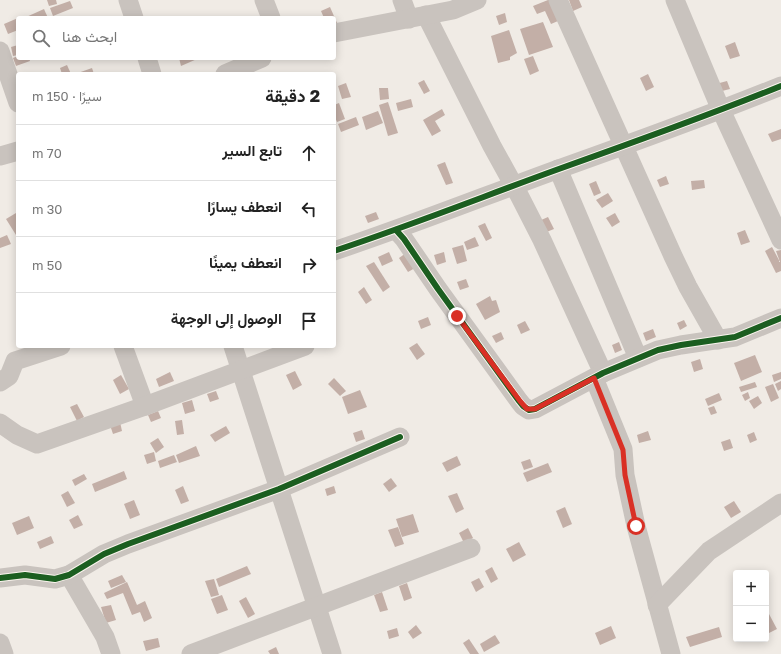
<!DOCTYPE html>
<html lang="ar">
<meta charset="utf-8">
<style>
:root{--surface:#fff;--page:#f2f2f2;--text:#222;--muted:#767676;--line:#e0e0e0}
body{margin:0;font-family:"Golos Text",Vazirmatn,sans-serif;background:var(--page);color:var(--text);direction:rtl}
.controls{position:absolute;right:12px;bottom:12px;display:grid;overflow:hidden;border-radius:4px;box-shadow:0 2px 10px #0003}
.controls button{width:36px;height:36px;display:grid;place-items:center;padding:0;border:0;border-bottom:1px solid var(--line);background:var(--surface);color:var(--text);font:20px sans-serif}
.stop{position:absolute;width:12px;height:12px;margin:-9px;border:3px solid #d93025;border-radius:50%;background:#fff}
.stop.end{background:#d93025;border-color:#fff;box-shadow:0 1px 4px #0008}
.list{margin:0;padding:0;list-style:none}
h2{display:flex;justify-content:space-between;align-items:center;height:52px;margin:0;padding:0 16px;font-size:17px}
h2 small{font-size:13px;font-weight:400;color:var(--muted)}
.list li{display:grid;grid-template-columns:26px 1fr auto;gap:12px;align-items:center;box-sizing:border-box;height:56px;padding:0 16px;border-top:1px solid var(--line)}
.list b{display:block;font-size:15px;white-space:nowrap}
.list em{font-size:13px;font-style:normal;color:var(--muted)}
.icon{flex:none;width:22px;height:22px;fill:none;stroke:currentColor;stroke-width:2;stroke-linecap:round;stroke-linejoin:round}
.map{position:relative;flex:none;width:781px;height:654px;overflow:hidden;direction:ltr}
.search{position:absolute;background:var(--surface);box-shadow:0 2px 10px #0003;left:16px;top:16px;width:320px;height:44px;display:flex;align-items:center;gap:10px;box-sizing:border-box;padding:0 14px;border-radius:4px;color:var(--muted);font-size:15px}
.panel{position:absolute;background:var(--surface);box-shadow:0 2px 10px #0003;left:16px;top:72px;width:320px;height:276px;border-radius:4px;direction:rtl}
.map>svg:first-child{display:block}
.building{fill:#c3afa7}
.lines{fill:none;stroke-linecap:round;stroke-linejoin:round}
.minor{stroke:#c9c3be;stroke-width:19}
.cycleway-casing{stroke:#fbf5ee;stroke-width:8}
.cycleway{stroke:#1b5e20;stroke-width:6}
.route{stroke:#d93025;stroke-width:5}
</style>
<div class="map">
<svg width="781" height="654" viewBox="0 0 781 654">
<rect width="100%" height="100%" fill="#f0ebe5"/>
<g class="building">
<path d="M47 0H56L57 4 49 6Z"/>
<path d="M548 0H549L558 21 551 24 545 11 537 14 533 6Z"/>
<path d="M569 0H579L582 7 573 11Z"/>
<path d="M70 1 73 8 53 16 50 8Z"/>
<path d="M330 7 337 23 334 24V18H324L321 11Z"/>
<path d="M44 9 48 18H24Z"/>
<path d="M505 13 507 22 499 25 496 16Z"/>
<path d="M18 18V30L8 34 4 24Z"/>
<path d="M543 22 553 47 529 55 520 29Z"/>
<path d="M509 30 517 53 510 57V60L498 63 491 36Z"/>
<path d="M735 42 740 56 730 59 725 46Z"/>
<path d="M18 45V55L13 56 11 47Z"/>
<path d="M18 56V58H29L30 61 16 66 13 58Z"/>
<path d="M533 56 539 71 530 75 524 59Z"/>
<path d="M179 58H197V59L181 66Z"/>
<path d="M67 65 71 74H62L60 68Z"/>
<path d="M92 68 94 74H75Z"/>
<path d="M648 74 654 87 646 91 640 78Z"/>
<path d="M424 80 430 91 424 94 418 83Z"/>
<path d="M727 81 730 89 714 93 712 85Z"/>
<path d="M346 83 351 97 342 99 338 86Z"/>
<path d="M379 88H388L389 99 380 100Z"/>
<path d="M411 99 413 107 398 111 396 103Z"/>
<path d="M388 102 398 133 388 136 379 105Z"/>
<path d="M339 103 345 119 337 122 334 115V105Z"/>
<path d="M442 109 445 115 435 121 441 131 432 136 423 120Z"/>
<path d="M378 111 383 123 366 130 362 117Z"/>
<path d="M356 117 359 125 341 132 338 124Z"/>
<path d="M781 129V139L772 142 768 134Z"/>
<path d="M445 162 453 183 446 185 437 165Z"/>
<path d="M666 176 669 184 660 187 657 180Z"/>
<path d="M704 180 705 188 692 190 691 181Z"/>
<path d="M596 181 601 193 594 196 589 184Z"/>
<path d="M608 193 613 201 602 208 596 200Z"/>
<path d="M376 212 379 219 368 223 365 216Z"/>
<path d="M16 213 18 216V234L16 235 6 219Z"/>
<path d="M615 213 620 222 612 227 606 218Z"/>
<path d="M548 217 554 229 544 233 539 221Z"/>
<path d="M485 223 492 238 486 241 478 226Z"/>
<path d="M745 230 750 242 741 245 737 233Z"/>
<path d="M7 235 11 244 0 248V238Z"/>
<path d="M475 237 479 246 467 250 464 242Z"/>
<path d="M463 245 467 261 457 264 452 248Z"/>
<path d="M772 247 780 262 776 251 781 250V271L776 273 765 251Z"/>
<path d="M389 252 393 261 382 266 378 257Z"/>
<path d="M444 252 446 262 437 265 434 255Z"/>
<path d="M406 253 415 268 408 272 399 258Z"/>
<path d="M374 262 390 287 383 292 366 266Z"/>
<path d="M466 279 469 287 460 290 457 282Z"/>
<path d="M364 287 372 300 366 304 358 292Z"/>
<path d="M490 296 492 301 496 300 500 312 485 320 476 304Z"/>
<path d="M428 317 431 325 421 329 418 321Z"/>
<path d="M684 320 687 326 680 330 677 323Z"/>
<path d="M525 321 530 330 521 334 517 325Z"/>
<path d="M653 329 656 337 646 341 643 333Z"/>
<path d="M501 332 504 339 496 343 492 336Z"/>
<path d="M619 342 622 350 615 353 612 345Z"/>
<path d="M417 343 425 354 417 360 409 348Z"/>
<path d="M755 355 762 372 741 381 734 363Z"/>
<path d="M700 359 703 369 694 372 691 362Z"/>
<path d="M295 371 302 385 293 390 286 375Z"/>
<path d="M170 372 174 381 159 387 156 379Z"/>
<path d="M781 372V379L774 382 772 375Z"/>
<path d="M121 375 129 389 120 394 113 380Z"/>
<path d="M334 378 346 391 340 396 328 384Z"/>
<path d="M781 381V389L778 391 775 384Z"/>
<path d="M755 382 757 387 741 392 739 387Z"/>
<path d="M773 384 779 398 771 402 765 387Z"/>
<path d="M360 390 367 407 348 414 342 397Z"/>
<path d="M216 391 219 399 210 402 207 394Z"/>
<path d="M748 392 750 398 745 401 742 395Z"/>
<path d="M719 393 722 400 708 406 705 399Z"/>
<path d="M758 396 762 403 754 409 749 401Z"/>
<path d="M192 400 195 411 185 414 182 403Z"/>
<path d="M77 404 84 417 77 421 70 407Z"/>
<path d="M714 406 717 413 711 415 708 408Z"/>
<path d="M158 411 161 418 151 422 148 415Z"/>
<path d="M182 420 184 434 177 435 175 421Z"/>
<path d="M120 422 122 431 113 434 110 425Z"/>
<path d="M226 426 230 433 215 442 210 435Z"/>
<path d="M362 430 365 439 356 442 353 433Z"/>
<path d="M648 431 651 440 639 443 637 435Z"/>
<path d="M754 432 757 440 750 443 747 435Z"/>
<path d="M158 438 164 447 156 453 150 443Z"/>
<path d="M730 439 733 448 724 451 721 442Z"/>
<path d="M196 446 200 456 179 463 176 455Z"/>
<path d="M154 452 156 461 147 464 144 455Z"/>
<path d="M174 455 177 462 160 468 158 461Z"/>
<path d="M457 456 461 465 447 472 442 463Z"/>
<path d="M530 459 533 467 524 470 521 462Z"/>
<path d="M548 463 552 472 527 482 523 473Z"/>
<path d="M124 471 127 479 95 492 92 484Z"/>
<path d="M84 474 87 479 75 486 72 480Z"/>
<path d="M391 478 397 486 389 492 383 484Z"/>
<path d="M183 486 189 501 181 504 175 490Z"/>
<path d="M334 486 336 493 327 496 325 489Z"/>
<path d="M68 491 75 503 67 507 61 495Z"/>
<path d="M457 493 464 509 456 513 448 496Z"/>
<path d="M134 500 140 515 130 519 124 504Z"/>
<path d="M734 501 741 512 731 518 724 507Z"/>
<path d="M565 507 572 524 563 528 556 511Z"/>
<path d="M413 514 419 532 402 537 396 519Z"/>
<path d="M78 515 83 525 74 529 69 520Z"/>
<path d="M29 516 34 528 17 535 12 523Z"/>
<path d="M398 527 404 544 395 547 388 530Z"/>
<path d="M468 528 473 538 464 543 459 533Z"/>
<path d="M51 536 54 543 40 549 37 542Z"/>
<path d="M519 542 526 555 513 562 506 549Z"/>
<path d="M247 566 251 574 219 587 216 579Z"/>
<path d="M492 567 498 579 491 583 485 571Z"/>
<path d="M122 575 126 582 111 588 108 581Z"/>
<path d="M479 578 484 587 476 592 471 582Z"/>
<path d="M214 579 219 595 211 597 205 581Z"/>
<path d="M127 582 137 605 145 601 152 618 144 622 140 612 132 615 123 593 107 599 104 593Z"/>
<path d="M407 583 412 598 404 601 399 586Z"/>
<path d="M382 592 388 610 380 612 374 595Z"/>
<path d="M222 595 228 610 217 614 211 599Z"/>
<path d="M246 597 255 614 248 618 239 601Z"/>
<path d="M111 605 116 620 106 623 101 607Z"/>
<path d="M769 614 777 629 767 634 766 632V615Z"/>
<path d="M416 625 422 633 413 639 408 632Z"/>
<path d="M611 626 616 638 600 645 595 633Z"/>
<path d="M719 627 722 637 690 647 686 637Z"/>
<path d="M397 628 399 636 389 639 387 631Z"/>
<path d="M495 635 500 643 484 652 480 644Z"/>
<path d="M158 638 160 647 146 651 143 641Z"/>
<path d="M469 639 479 654H470L463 643Z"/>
<path d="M276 647 279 654H270L268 651Z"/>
</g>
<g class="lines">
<g class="minor">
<path d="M128 0 134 18"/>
<path d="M264 0 271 18"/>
<path d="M402 0 409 19"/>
<path d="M558 0 673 256 688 287 718 340"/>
<path d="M675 0 721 110 781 240"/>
<path d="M426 15 492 146 519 195 542 240 603 373"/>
<path d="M334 33 453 10 477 0"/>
<path d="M0 51 18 103"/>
<path d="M147 58 152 74"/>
<path d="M225 74 262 58"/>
<path d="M0 156 18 151"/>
<path d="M558 169 638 358"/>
<path d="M396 230 404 239 438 289 519 401 523 406 529 410 535 409 603 373 658 350 681 345 735 337 781 318"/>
<path d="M334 251C409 226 482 197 556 170 632 143 707 116 781 86"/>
<path d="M123 346 145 406"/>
<path d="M233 346 332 654"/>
<path d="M594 378 623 449 625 475 636 526 671 654"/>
<path d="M0 382 9 376 15 361 61 346"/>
<path d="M0 423 17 435 37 444 145 406 305 346"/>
<path d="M69 575 105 637 111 654"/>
<path d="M0 578 25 575 55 579 69 575 104 554 128 544 279 489 400 437"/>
<path d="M657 605 709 551 781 503"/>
<path d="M0 643 4 654"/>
<path d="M191 654 471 548"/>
</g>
<g class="cycleway-casing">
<g id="cycleway">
<path d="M396 230 404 239 438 289 519 401 523 406 529 410 535 409 603 373 658 350 681 345 735 337 781 318"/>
<path d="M334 251C409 226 482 197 556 170 632 143 707 116 781 86"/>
<path d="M0 578 25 575 55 579 69 575 104 554 128 544 279 489 400 437"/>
</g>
</g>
<use href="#cycleway" class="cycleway"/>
</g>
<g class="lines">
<path class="route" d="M457 316 520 401 527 409H535L594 378 623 450 625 475 636 526"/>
</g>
</svg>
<div class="controls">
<button>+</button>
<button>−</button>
</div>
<div class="stop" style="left:636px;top:526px"></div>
<div class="stop end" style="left:457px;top:316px"></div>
<div class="search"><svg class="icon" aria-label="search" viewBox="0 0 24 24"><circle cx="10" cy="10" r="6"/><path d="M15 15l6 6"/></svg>ابحث هنا</div>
<section class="panel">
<h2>2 دقيقة<small>سيرًا · 150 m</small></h2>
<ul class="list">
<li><svg class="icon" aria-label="ahead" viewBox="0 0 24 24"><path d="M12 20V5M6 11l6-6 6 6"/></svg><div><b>تابع السير</b></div><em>70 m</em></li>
<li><svg class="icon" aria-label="left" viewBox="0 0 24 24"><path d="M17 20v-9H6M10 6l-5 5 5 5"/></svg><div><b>انعطف يسارًا</b></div><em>30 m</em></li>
<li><svg class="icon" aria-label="right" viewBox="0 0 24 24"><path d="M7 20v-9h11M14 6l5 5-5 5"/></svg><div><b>انعطف يمينًا</b></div><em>50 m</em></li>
<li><svg class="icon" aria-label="arrive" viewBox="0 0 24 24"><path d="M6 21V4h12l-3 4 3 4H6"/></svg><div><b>الوصول إلى الوجهة</b></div></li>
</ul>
</section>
</div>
